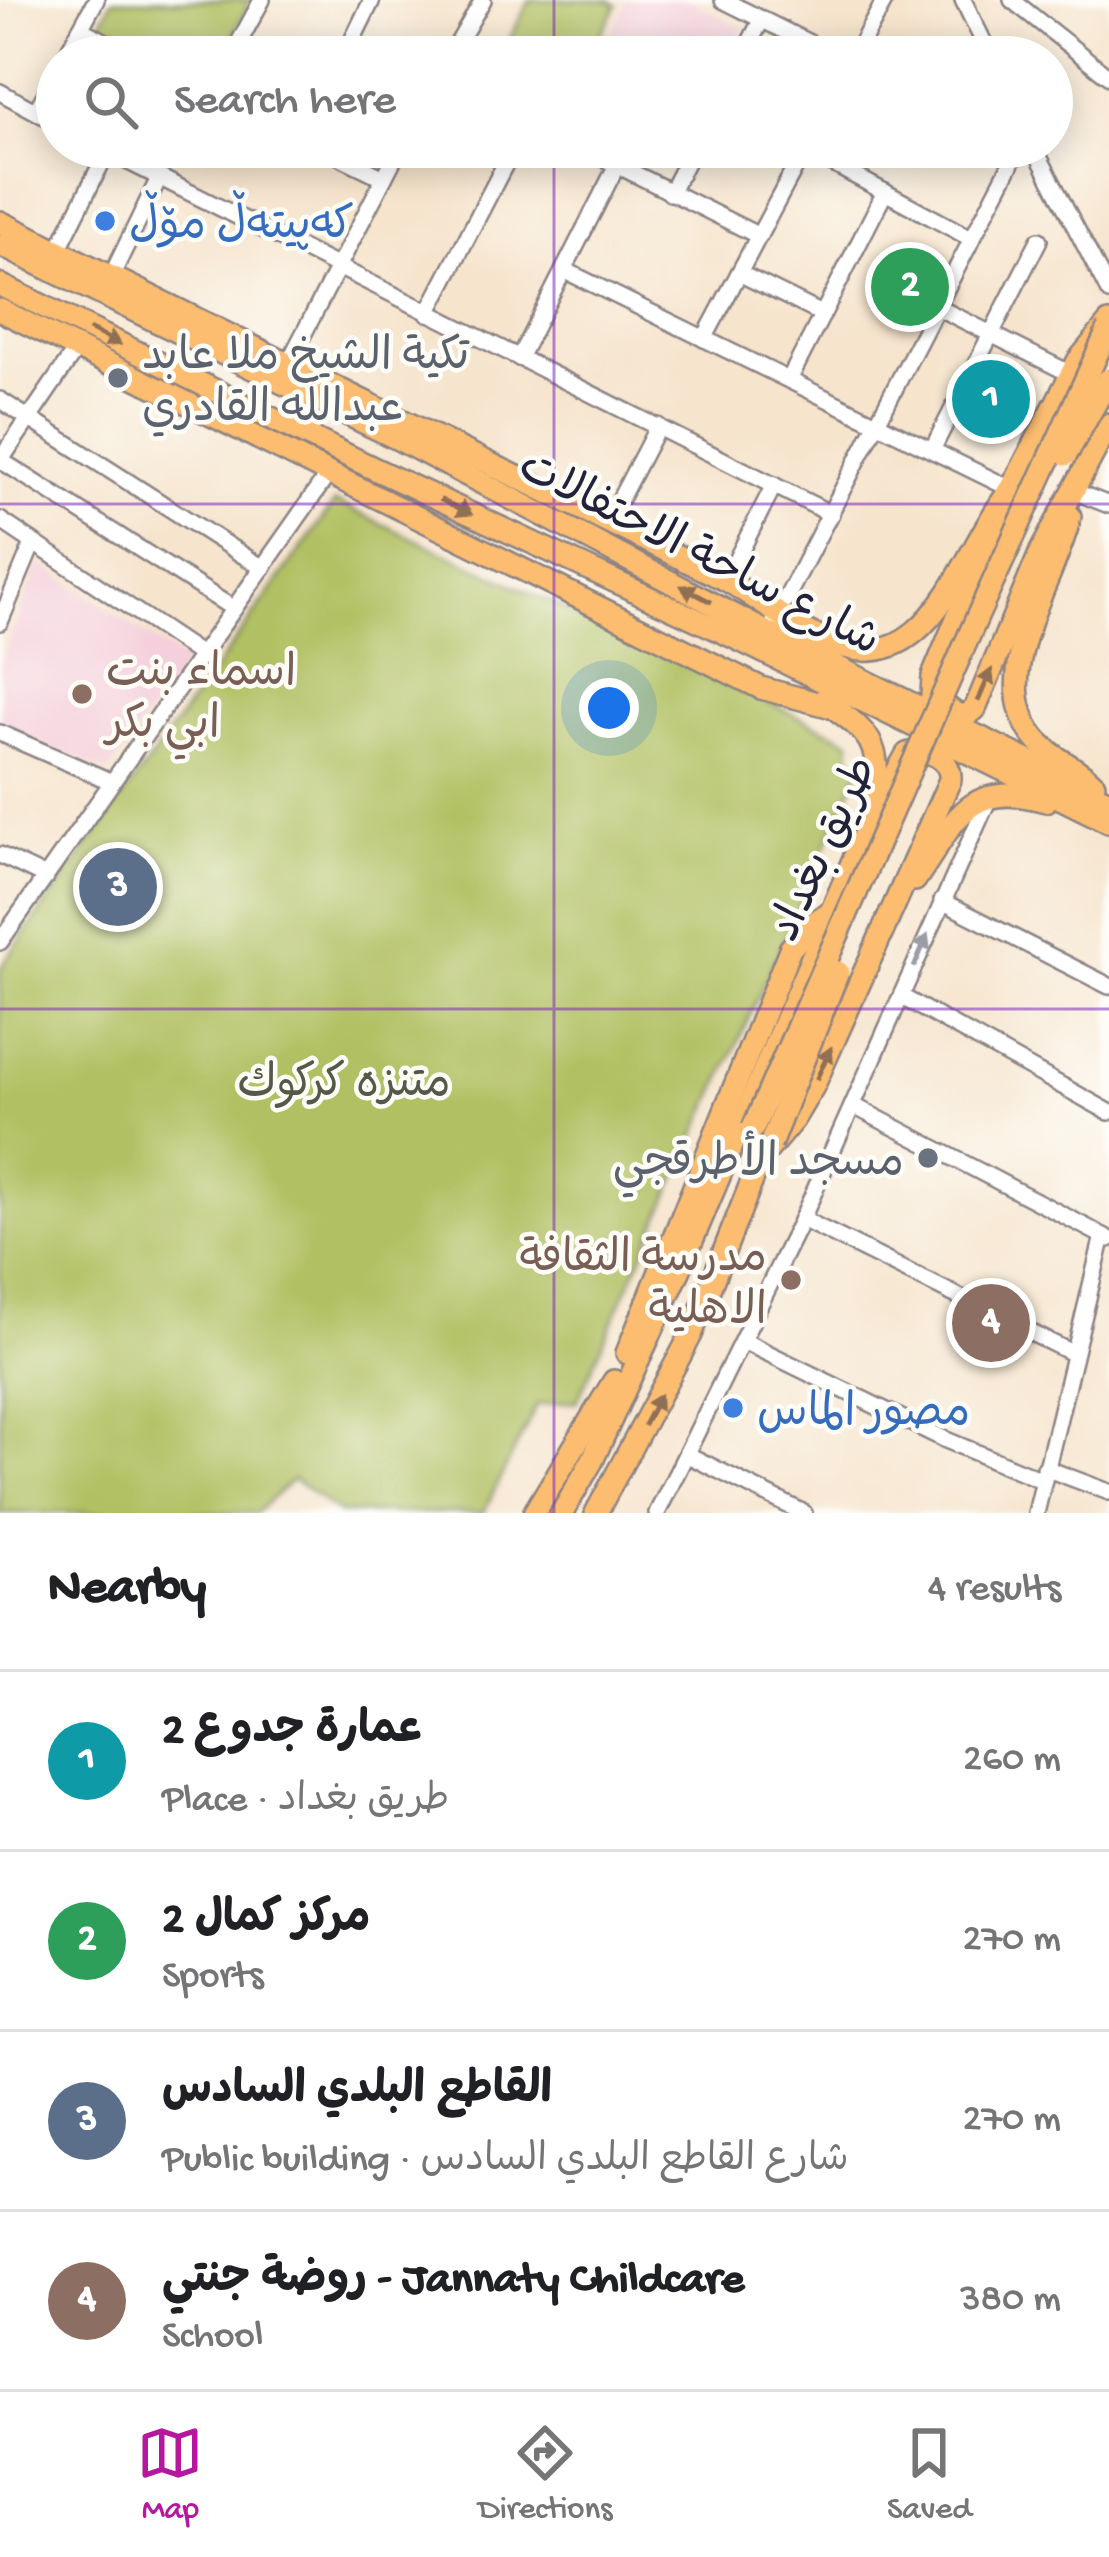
<!DOCTYPE html>
<meta charset="utf-8">
<style>
:root{--surface:#fff;--page:#f6f6f6;--text:#202124;--muted:#757577;--line:#e0e0e0;--accent:#b5179e}
body{margin:0;font-family:"Gochi Hand","Playpen Sans Arabic",sans-serif;background:var(--page);color:var(--text)}
.you{position:absolute;left:609px;top:708px;width:42px;height:42px;margin:-30px;border:9px solid #fff;border-radius:50%;background:#1a73e8;box-shadow:0 0 0 18px #1a73e833}
.badge{display:grid;place-items:center;width:78px;height:78px;border-radius:50%;background:var(--accent);color:#fff;font-size:39px;font-weight:700}
.pin{position:absolute;translate:-50% -50%;border:6px solid #fff;box-shadow:0 3px 12px #0006}
.list{margin:0;padding:0;list-style:none}
h2{display:flex;justify-content:space-between;align-items:center;height:156px;margin:0;padding:0 48px;font-size:51px}
h2 small{font-size:39px;font-weight:400;color:var(--muted)}
.list li{display:grid;grid-template-columns:78px 1fr auto;gap:36px;align-items:center;box-sizing:border-box;height:180px;padding:0 48px;border-top:3px solid var(--line)}
.list b{display:block;font-size:45px;white-space:nowrap}
.list p{margin:0;font-size:39px;white-space:nowrap;color:var(--muted)}
.list em{font-size:39px;font-style:normal;color:var(--muted)}
.icon{flex:none;width:66px;height:66px;fill:none;stroke:currentColor;stroke-width:2;stroke-linecap:round;stroke-linejoin:round}
.map{position:relative;flex:none;width:1109px;height:1513px;overflow:hidden}
.search{position:absolute;background:var(--surface);box-shadow:0 6px 30px #0003;left:36px;right:36px;top:36px;height:132px;display:flex;align-items:center;gap:30px;box-sizing:border-box;padding:0 42px;border-radius:66px;color:var(--muted);font-size:45px}
.sheet{height:876px;background:var(--surface)}
nav{display:flex;justify-content:space-around;align-items:center;box-sizing:border-box;height:168px;border-top:3px solid var(--line);background:var(--surface);font-size:33px;color:var(--muted)}
nav a{display:grid;justify-items:center;gap:6px}
nav .on{color:var(--accent)}
.map>svg:first-child{display:block}
.built{fill:#f5cfdb}
.green{fill:#b1c062;stroke:#6a714e;stroke-width:3}
.lines{fill:none;stroke-linecap:round;stroke-linejoin:round}
.minor-casing{stroke:#8c8384;stroke-width:20}
.major-casing{stroke:#8c8384;stroke-width:26}
.minor{stroke:#fff;stroke-width:15}
.major{stroke:#fcbd6f;stroke-width:21}
.major-bridge-casing{stroke:#8c8384;stroke-width:26;stroke-linecap:butt}
.major-bridge{stroke:#fcbd6f;stroke-width:21}
.oneway{fill:#8f7055}
.oneway2{fill:#9c9ca7}
.grid{fill:none;stroke:#7b2cbf;stroke-width:3;stroke-opacity:0.55}
.shop-dot{fill:#3f7fe0;stroke:#fdfcf7;stroke-width:4.5}
.worship-dot{fill:#6b7280;stroke:#fdfcf7;stroke-width:4.5}
.education-dot{fill:#8d6e63;stroke:#fdfcf7;stroke-width:4.5}
.labels{text-anchor:middle;stroke-width:9;stroke-linejoin:round;paint-order:stroke}
.shop-label{font-size:45px;fill:#366cbe;stroke:#fdfcf7;text-anchor:start}
.worship-label{font-size:45px;fill:#5b616d;stroke:#fdfcf7;text-anchor:start}
.street-label{font-size:45px;fill:#22223b;stroke:#fdfcf7}
.education-label{font-size:45px;fill:#785e54;stroke:#fdfcf7;text-anchor:start}
.park-label{font-size:45px;fill:#545949;stroke:#fdfcf7}
</style>
<div class="map">
<svg width="1109" height="1513" viewBox="0 0 1109 1513">
<rect width="100%" height="100%" fill="#fdfcf7"/>
<filter id="ink" filterUnits="userSpaceOnUse"><feTurbulence type="fractalNoise" baseFrequency=".00833" numOctaves="2"/><feDisplacementMap in="SourceGraphic" scale="24" xChannelSelector="R" yChannelSelector="G"/><feConvolveMatrix kernelMatrix="1 2 1 2 8 2 1 2 1" color-interpolation-filters="sRGB"/></filter>
<filter id="wash" filterUnits="userSpaceOnUse"><feTurbulence type="fractalNoise" baseFrequency=".004" numOctaves="4" result="noise"/><feDisplacementMap in="SourceGraphic" scale="48" xChannelSelector="R" yChannelSelector="G"/><feGaussianBlur stdDeviation="2.7" result="paint"/><feColorMatrix in="noise" values="0 0 0 0 0 0 0 0 0 0 0 0 0 0 0 0 0 1.4 0 .05"/><feComposite in="paint" operator="in"/></filter>
<g filter="url(#wash)">
<rect width="100%" height="100%" fill="#f6e4cc"/>
<g class="built">
<path d="M627 0H689L743 28 729 57H611L602 52Z"/>
<path d="M39 563 187 662 108 772 0 725V664Z"/>
</g>
<g class="green">
<path d="M112 0H251L221 57H160L99 26Z"/>
<path d="M530 0H608L617 5 589 57H500Z"/>
<path d="M335 502 851 741 850 756 862 765 577 1401 537 1405 483 1513H339L293 1479 256 1513H0V968Z"/>
</g>
</g>
<g filter="url(#ink)">
<g class="lines">
<g class="minor-casing">
<g id="minor">
<path d="M723 0 837 57"/>
<path d="M963 0 991 57"/>
<path d="M1012 0 1109 77"/>
<path d="M80 29 136 57"/>
<path d="M65 57 96 0"/>
<path d="M231 57 262 0"/>
<path d="M344 57 372 0"/>
<path d="M450 57 483 0"/>
<path d="M742 57 762 19"/>
<path d="M854 57 885 0"/>
<path d="M0 92 57 123"/>
<path d="M36 111 57 73"/>
<path d="M99 147 831 514"/>
<path d="M320 147 384 178"/>
<path d="M581 147 759 236"/>
<path d="M1034 147 1109 292"/>
<path d="M805 149 972 239"/>
<path d="M670 193 694 147"/>
<path d="M58 250 107 152"/>
<path d="M564 270 1011 489"/>
<path d="M739 273 822 314"/>
<path d="M111 277 159 178"/>
<path d="M937 307 1071 374"/>
<path d="M428 313 514 147"/>
<path d="M704 339 806 147"/>
<path d="M519 358 617 165"/>
<path d="M288 364 400 147"/>
<path d="M789 380 885 192"/>
<path d="M0 400 263 568"/>
<path d="M932 450 1039 240"/>
<path d="M0 460 234 609"/>
<path d="M0 461 77 348"/>
<path d="M1076 492 1109 505"/>
<path d="M0 520 201 655"/>
<path d="M608 522 658 426"/>
<path d="M726 580 774 485"/>
<path d="M0 622 33 543"/>
<path d="M774 622 1018 150"/>
<path d="M0 733 112 782"/>
<path d="M0 855 46 877"/>
<path d="M942 901 1109 986"/>
<path d="M0 942 329 473"/>
<path d="M902 997 1109 1112"/>
<path d="M854 1106 1109 1239"/>
<path d="M802 1219 1074 1354"/>
<path d="M743 1341 946 1440 1042 1480"/>
<path d="M688 1455 804 1513"/>
<path d="M1045 1468 1109 1492"/>
<path d="M657 1513 802 1219 989 798"/>
<path d="M1036 1513 1103 1236"/>
</g>
</g>
<g class="major-casing">
<g id="major">
<path d="M0 222 726 580C758 598 786 622 820 638 930 692 959 554 1011 489"/>
<path d="M0 245 398 439 768 633 1109 801"/>
<path d="M0 285 375 469 723 632 1109 822"/>
<path d="M0 310 761 688 832 707"/>
<path d="M1109 323 1078 361 1011 489 933 676 932 695 957 715H967L975 709 1041 551 1109 424"/>
<path d="M1070 516C1055 582 985 676 1035 738 1051 758 1076 766 1094 784"/>
<path d="M823 700C868 732 884 742 873 800"/>
<path d="M915 880C956 821 965 779 1046 801"/>
<path d="M627 1353 790 949 810 925 830 912"/>
<path d="M534 1513 614 1381"/>
<path d="M562 1513 592 1461 680 1269 870 820 907 754C926 746 952 758 950 780L814 1085 793 1120 761 1158 691 1335 596 1513"/>
</g>
</g>
<use href="#minor" class="minor"/>
<use href="#major" class="major"/>
<g class="major-bridge-casing">
<g id="major-bridge">
<path d="M1066 455 1109 379"/>
<path d="M753 1128 978 615 1109 328"/>
<path d="M770 1145 838 972"/>
</g>
</g>
<use href="#major-bridge" class="major-bridge"/>
</g>
<defs><path id="oneway-solid" d="M-6-.8H1V-3.2L6.5 0L1 3.2V.8H-6Z" transform="scale(3)"/></defs>
<g class="oneway">
<use href="#oneway-solid" transform="translate(105 337) rotate(26)"/>
<use href="#oneway-solid" transform="translate(456 507) rotate(25)"/>
<use href="#oneway-solid" transform="translate(696 594) rotate(-152)"/>
<use href="#oneway-solid" transform="translate(985 685) rotate(-67)"/>
<use href="#oneway-solid" transform="translate(824 1063) rotate(-65)"/>
<use href="#oneway-solid" transform="translate(652 1410) rotate(-62)"/>
</g>
<use class="oneway2" href="#oneway-solid" transform="translate(921 951) rotate(-67)"/>
</g>
<path class="grid" d="M554 0V57M554 147V1513M0 504H1109M0 1009H1109"/>
<g class="shop-dot">
<circle cx="105" cy="221" r="12"/>
<circle cx="733" cy="1408" r="12"/>
</g>
<g class="worship-dot">
<circle cx="118" cy="378" r="12"/>
<circle cx="928" cy="1158" r="12"/>
</g>
<g class="education-dot">
<circle cx="82" cy="694" r="12"/>
<circle cx="791" cy="1280" r="12"/>
</g>
<g class="labels">
<g class="shop-label">
<text x="129" y="237">کەپیتەڵ مۆڵ</text>
<text x="757" y="1424">مصور الماس</text>
</g>
<g class="worship-label">
<text x="142" y="368">تكية الشيخ ملا عابد<tspan x="142" dy="52">عبدالله القادري</tspan></text>
<text x="904" y="1174" text-anchor="end">مسجد الأطرقجي</text>
</g>
<g class="street-label">
<text transform="translate(701 550) rotate(27)" y="16">شارع ساحة الاحتفالات</text>
<text transform="translate(820 847) rotate(-65)" y="16">طريق بغداد</text>
</g>
<g class="education-label">
<text x="106" y="684">اسماء بنت<tspan x="106" dy="52">ابي بكر</tspan></text>
<text x="767" y="1270" text-anchor="end">مدرسة الثقافة<tspan x="767" dy="52">الاهلية</tspan></text>
</g>
<g class="park-label">
<text x="344" y="1095">متنزه كركوك</text>
</g>
</g>
</svg>
<div class="you"></div>
<div class="pin badge" style="left:991px;top:399px;background:#0f9aa8">1</div>
<div class="pin badge" style="left:910px;top:287px;background:#2e9e5b">2</div>
<div class="pin badge" style="left:118px;top:887px;background:#5c6f8a">3</div>
<div class="pin badge" style="left:991px;top:1323px;background:#8d6e63">4</div>
<div class="search"><svg class="icon" aria-label="search" viewBox="0 0 24 24"><circle cx="10" cy="10" r="6"/><path d="M15 15l6 6"/></svg>Search here</div>
</div>
<section class="sheet">
<h2>Nearby<small>4 results</small></h2>
<ul class="list">
<li><span class="badge" style="background:#0f9aa8">1</span><div><b>عمارة جدوع 2</b><p>Place · طريق بغداد</p></div><em>260 m</em></li>
<li><span class="badge" style="background:#2e9e5b">2</span><div><b>مركز كمال 2</b><p>Sports</p></div><em>270 m</em></li>
<li><span class="badge" style="background:#5c6f8a">3</span><div><b>القاطع البلدي السادس</b><p>Public building · شارع القاطع البلدي السادس</p></div><em>270 m</em></li>
<li><span class="badge" style="background:#8d6e63">4</span><div><b>روضة جنتي - Jannaty Childcare</b><p>School</p></div><em>380 m</em></li>
</ul>
</section>
<nav>
<a class="on"><svg class="icon" aria-label="map" viewBox="0 0 24 24"><path d="M3 6l6-2 6 2 6-2v14l-6 2-6-2-6 2zM9 4v14M15 6v14"/></svg>Map</a>
<a><svg class="icon" aria-label="directions" viewBox="0 0 24 24"><path d="M12 3l9 9-9 9-9-9zM9 14v-3h6M13 9l2 2-2 2"/></svg>Directions</a>
<a><svg class="icon" aria-label="saved" viewBox="0 0 24 24"><path d="M7 4h10v16l-5-4-5 4z"/></svg>Saved</a>
</nav>
